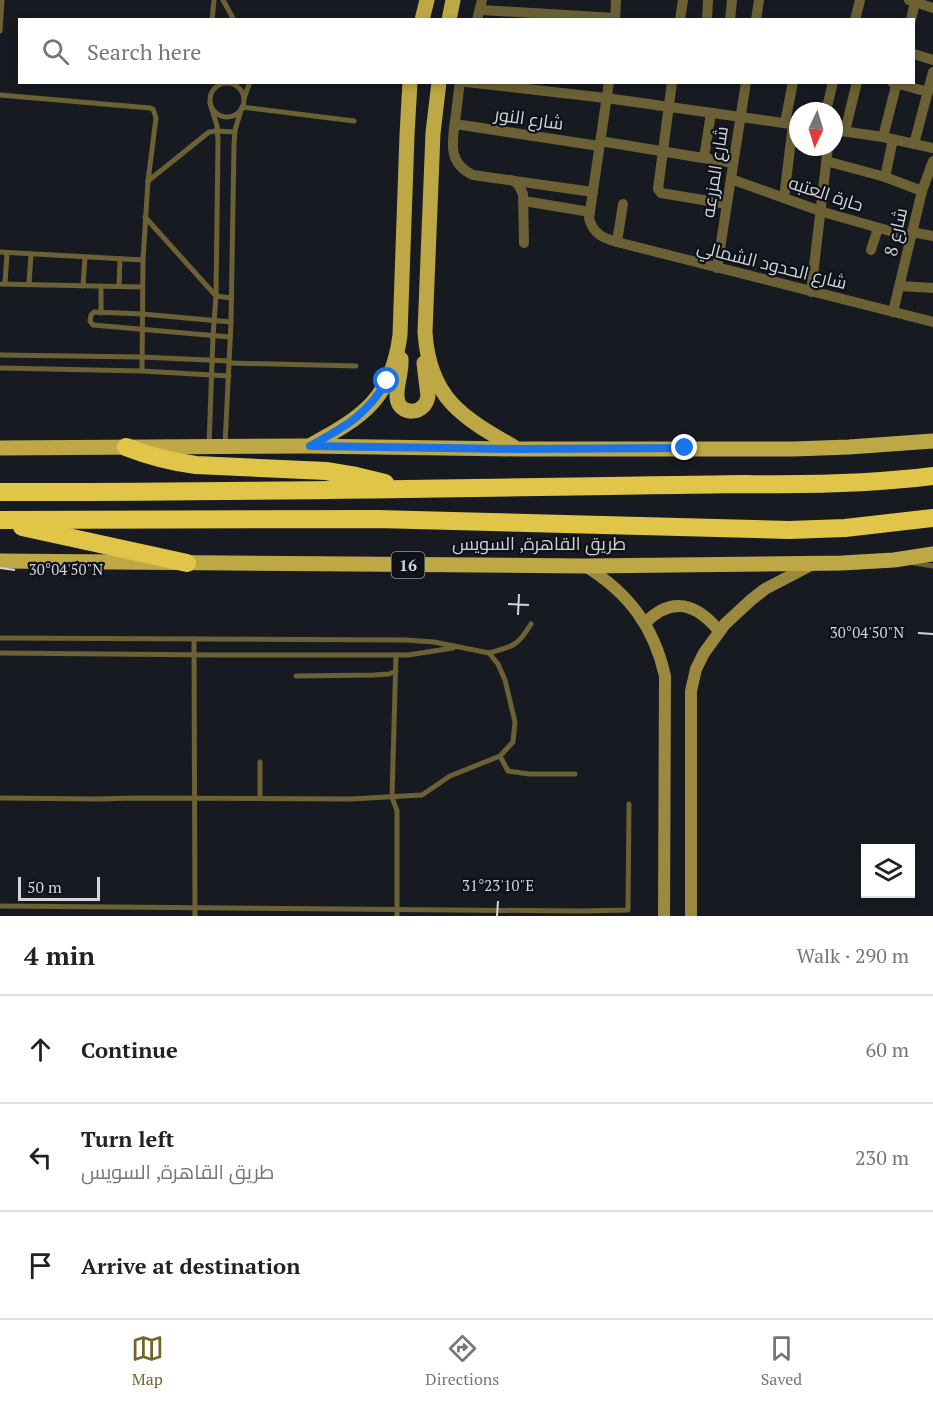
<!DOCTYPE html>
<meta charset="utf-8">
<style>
:root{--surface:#fff;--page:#f2f2f2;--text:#222;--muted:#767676;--line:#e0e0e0;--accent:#71652b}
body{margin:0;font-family:"PT Serif",Cairo,serif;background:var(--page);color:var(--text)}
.controls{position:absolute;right:18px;bottom:18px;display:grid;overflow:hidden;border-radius:0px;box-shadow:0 3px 9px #0003}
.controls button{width:54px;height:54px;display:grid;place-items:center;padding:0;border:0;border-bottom:2px solid var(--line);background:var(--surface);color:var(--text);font:30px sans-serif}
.compass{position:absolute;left:789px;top:102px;width:54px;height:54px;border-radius:50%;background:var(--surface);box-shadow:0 3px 9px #0003;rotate:184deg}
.scale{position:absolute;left:18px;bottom:15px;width:82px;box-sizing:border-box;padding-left:6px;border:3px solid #d2d5d9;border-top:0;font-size:16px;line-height:21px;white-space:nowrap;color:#d2d5d9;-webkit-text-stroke:4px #0e1218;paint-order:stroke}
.stop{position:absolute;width:18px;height:18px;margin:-14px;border:4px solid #1a73e8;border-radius:50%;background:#fff}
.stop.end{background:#1a73e8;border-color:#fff;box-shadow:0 2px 6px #0008}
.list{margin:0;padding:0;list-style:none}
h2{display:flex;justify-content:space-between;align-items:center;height:78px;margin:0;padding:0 24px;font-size:26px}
h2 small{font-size:20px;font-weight:400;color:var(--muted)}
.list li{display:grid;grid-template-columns:39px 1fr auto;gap:18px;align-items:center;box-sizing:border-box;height:108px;padding:0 24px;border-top:2px solid var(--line)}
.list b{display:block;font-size:22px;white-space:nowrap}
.list p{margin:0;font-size:20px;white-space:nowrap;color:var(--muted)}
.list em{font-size:20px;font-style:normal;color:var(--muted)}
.icon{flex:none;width:33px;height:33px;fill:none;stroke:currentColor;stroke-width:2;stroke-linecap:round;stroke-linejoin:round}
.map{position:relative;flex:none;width:933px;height:916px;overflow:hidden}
.search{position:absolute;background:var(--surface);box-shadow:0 3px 9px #0003;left:18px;right:18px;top:18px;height:66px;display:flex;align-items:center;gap:15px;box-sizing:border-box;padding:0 21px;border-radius:0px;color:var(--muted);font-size:22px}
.sheet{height:402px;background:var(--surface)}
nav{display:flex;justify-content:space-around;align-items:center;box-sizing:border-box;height:84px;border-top:2px solid var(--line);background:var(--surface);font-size:16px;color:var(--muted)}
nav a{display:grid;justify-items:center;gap:3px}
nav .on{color:var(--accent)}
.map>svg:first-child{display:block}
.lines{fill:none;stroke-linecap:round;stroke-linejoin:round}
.lane{stroke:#6b6135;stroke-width:5}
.street{stroke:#6b6135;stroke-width:10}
.secondary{stroke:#9a893f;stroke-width:12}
.primary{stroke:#bea845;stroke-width:15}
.highway{stroke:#e0c549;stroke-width:18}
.route{stroke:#1a73e8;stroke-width:8}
.ticks{fill:none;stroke:#d2d5d9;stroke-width:2}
.labels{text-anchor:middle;stroke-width:4.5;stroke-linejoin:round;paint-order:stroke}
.shield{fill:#0e1218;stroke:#979a9f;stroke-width:1.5}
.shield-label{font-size:16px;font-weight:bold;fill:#d2d5d9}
.street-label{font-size:18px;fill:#d2d5d9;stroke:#0e1218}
.ticks-label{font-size:15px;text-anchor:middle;fill:#d2d5d9;stroke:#0e1218;stroke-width:4.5;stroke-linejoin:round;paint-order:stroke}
</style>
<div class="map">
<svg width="933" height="916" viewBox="0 0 933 916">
<rect width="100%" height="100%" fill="#171b21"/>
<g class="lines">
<g class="lane">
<path d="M223 0 234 20"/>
<path d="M212 20 214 0"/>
<path d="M0 31 2 0"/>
<circle cx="227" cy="100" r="17"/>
<path d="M0 95 150 108 153 109 156 118 148 181 143 260"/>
<path d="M244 98 250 82"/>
<path d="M148 181 209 132 217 131 235 132"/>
<path d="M145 217 216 296 231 298"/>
<path d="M0 252 143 260 142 371"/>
<path d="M0 284 142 287"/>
<path d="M5 284 7 253"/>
<path d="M29 284 31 254"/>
<path d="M83 286 85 257"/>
<path d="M119 286 120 259"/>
<path d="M101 313V286"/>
<path d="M230 337 93 325 90 321 91 315 94 312 142 314 231 322"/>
<path d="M0 355 142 357 229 361"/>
<path d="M229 363 356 366"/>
<path d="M0 368 142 371 229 376"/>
<path d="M209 445 213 336 216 296 218 140 217 126 210 103"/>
<path d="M225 445 231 322 234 145 235 130 242 107 354 121"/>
<path d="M914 563 933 566"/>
<path d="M0 638 406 640 434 642 489 653 498 664 505 680 515 722 513 742 500 756 450 776 422 795 351 799 135 798 98 799 0 798"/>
<path d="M194 639 195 916"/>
<path d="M0 653 214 655H408L453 648"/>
<path d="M489 653C513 646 517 647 531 624"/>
<path d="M396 655 392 797 397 811V916"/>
<path d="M296 676 374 675 389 674 396 671"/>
<path d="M500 756 508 771 529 774H575"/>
<path d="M260 798V762"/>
<path d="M0 906 582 911 628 910 629 804"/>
</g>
<g class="street">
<path d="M909 0 933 8"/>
<path d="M481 10 615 18"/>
<path d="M477 20 482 0"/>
<path d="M615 20 616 0"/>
<path d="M680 20 683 0"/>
<path d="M707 20 708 0"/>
<path d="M730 20 732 0"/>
<path d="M756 20 759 0"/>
<path d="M855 20 860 0"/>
<path d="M911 20 915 2"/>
<path d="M914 54 933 60"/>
<path d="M460 82C458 95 457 108 455 121 452 144 448 163 473 175L593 192"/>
<path d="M466 82 606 98 798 125"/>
<path d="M609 82 589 218C593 234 603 238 617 242L933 322"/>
<path d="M672 82 658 189 661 193 727 204"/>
<path d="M892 82 928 92"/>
<path d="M826 111 833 82"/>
<path d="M785 123 793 82"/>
<path d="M455 124 599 146"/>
<path d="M834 130 883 137 933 148"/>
<path d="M845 131 857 82"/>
<path d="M883 137 897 82"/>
<path d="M600 141 733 163"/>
<path d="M914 144 933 72"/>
<path d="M704 158 711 113"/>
<path d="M826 161 885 177 922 191"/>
<path d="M885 177 893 139"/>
<path d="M731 179 823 212 911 237"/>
<path d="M511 180 518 184 523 194 524 243"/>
<path d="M784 198 793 124"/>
<path d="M524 201 590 212"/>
<path d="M912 232 933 236"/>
<path d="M617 242 623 204"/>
<path d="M871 250 878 228"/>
<path d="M717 268 746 82"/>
<path d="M900 286 933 288"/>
<path d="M811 292 828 147"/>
<path d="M893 312 922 191 933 161"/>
</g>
<g class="secondary">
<path d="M585 566C629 593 654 627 665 676L664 916"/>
<path d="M645 623C672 595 697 604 719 631"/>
<path d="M691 916V691L696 669 704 653 725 624 751 600 765 589 811 565"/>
</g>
<g class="primary">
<path d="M422 20 427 0"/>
<path d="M449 20 453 0"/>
<path d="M439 82 433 133 425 332C429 398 462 417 514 447"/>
<path d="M401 359C402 372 396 385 397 397 398 416 425 416 428 396L424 363"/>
<path d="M311 445C363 417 392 398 400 335L407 135 410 82"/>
<path d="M0 448 310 446 517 449H794L849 447 933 441"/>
<path d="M0 561 585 566 842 563 894 560 933 554"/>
</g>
<g class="highway">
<path d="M126 447C149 456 172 462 196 465L326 471 356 476 385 483"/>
<path d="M0 492C248 493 497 487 745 484 808 485 870 484 933 476"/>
<path d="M0 520 377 519 789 530 845 528 933 518"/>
<path d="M22 527 187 563"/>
</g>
</g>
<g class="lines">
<path class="route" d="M387 381C366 416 344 427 310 446L517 449 685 448"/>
</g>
<path class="ticks" d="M0 568 15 570M508 604 529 605M518 615 519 594M918 633 933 634M497 916 498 901"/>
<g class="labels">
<rect class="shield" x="391.5" y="552" width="33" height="26" rx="4.5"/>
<g class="shield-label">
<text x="408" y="571">16</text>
</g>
<g class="street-label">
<text transform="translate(529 119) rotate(8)" y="6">شارع النور</text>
<text transform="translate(715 172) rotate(-81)" y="6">شارع المزرعه</text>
<text transform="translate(826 194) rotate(18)" y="6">حارة العتبه</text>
<text transform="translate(896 232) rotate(-77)" y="6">شارع 8</text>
<text transform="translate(772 265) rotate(14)" y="6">شارع الحدود الشمالي</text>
<text x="539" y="550">طريق القاهرة, السويس</text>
</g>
</g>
<g class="ticks-label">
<text x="66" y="575">30°04'50"N</text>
<text x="867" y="638">30°04'50"N</text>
<text x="498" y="891">31°23'10"E</text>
</g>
</svg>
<div class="controls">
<button><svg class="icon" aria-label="layers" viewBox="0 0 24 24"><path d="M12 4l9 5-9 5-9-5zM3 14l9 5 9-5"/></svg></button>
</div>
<svg class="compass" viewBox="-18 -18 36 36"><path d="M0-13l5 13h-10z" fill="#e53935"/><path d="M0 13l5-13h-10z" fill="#767676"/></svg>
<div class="scale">50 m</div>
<div class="stop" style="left:387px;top:381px"></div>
<div class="stop end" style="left:685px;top:448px"></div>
<div class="search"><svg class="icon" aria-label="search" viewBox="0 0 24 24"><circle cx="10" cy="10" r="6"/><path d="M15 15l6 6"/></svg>Search here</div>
</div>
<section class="sheet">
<h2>4 min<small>Walk · 290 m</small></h2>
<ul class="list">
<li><svg class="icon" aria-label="ahead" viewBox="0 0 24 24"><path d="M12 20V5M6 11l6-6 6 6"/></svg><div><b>Continue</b></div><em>60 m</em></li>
<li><svg class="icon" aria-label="left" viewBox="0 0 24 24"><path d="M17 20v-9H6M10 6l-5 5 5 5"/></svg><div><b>Turn left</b><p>طريق القاهرة, السويس</p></div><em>230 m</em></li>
<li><svg class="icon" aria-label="arrive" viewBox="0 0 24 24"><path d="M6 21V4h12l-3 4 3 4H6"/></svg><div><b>Arrive at destination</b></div></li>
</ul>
</section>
<nav>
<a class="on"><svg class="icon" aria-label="map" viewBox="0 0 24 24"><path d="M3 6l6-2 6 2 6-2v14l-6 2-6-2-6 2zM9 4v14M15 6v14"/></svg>Map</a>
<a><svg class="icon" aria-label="directions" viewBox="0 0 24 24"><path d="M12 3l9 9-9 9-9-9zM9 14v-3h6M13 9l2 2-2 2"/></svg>Directions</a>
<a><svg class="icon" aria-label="saved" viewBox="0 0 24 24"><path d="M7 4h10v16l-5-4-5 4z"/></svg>Saved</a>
</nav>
